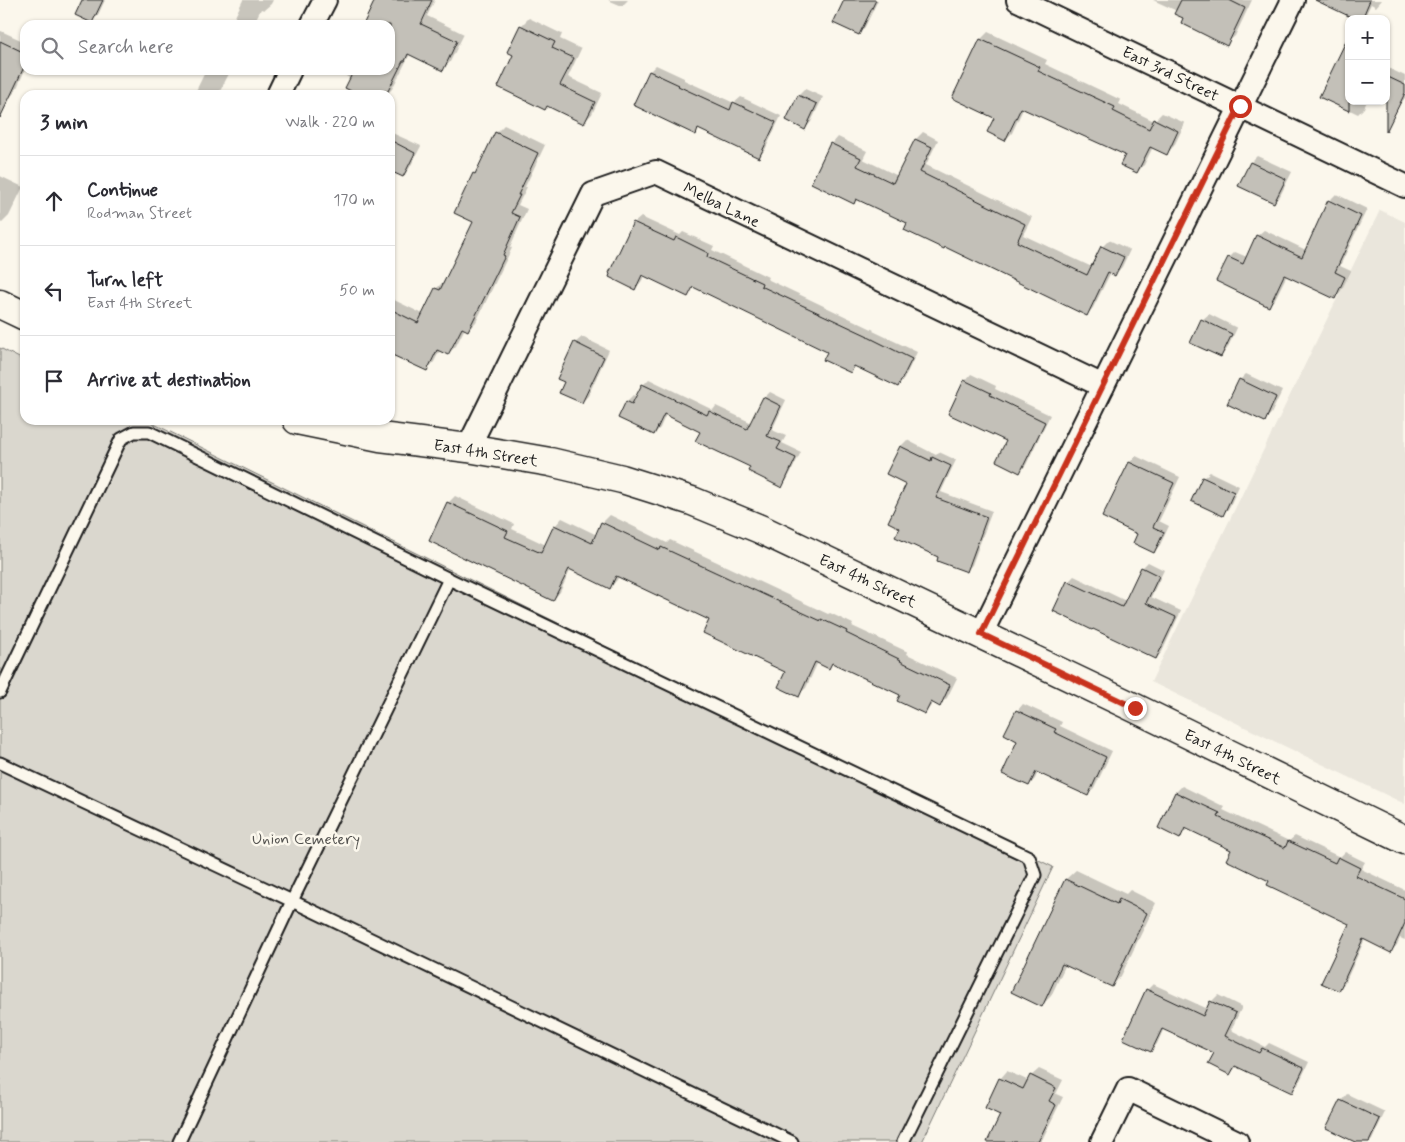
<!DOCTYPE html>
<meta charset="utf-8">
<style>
:root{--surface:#fff;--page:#f2f2f3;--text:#2b2b33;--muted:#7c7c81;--line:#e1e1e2}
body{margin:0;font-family:Mynerve,sans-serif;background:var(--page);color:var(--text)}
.controls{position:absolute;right:15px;top:15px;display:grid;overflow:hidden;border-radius:10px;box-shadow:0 1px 4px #0004}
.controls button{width:45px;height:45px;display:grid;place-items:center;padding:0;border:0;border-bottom:1px solid var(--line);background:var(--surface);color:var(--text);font:25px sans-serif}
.stop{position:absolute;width:15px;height:15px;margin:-11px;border:4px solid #c8321e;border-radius:50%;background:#fff}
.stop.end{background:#c8321e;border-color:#fff;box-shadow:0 1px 5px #0008}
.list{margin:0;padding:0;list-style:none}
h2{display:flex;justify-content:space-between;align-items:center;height:65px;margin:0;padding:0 20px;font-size:21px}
h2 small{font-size:16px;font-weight:400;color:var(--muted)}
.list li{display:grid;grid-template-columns:32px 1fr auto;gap:15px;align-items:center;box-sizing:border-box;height:90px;padding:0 20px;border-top:1px solid var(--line)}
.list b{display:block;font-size:19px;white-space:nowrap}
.list p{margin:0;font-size:16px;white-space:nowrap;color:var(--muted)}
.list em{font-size:16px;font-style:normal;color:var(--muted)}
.icon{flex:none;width:28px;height:28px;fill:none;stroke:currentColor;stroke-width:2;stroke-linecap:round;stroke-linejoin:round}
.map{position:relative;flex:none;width:1405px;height:1142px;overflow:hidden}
.search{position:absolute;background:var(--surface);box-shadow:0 1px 4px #0004;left:20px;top:20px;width:375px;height:55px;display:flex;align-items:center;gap:12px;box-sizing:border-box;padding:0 18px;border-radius:15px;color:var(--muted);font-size:19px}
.panel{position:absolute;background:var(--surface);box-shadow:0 1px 4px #0004;left:20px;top:90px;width:375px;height:335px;border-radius:15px}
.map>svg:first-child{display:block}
.built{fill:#eae6dc}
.green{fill:#dad7ce;stroke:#7b7a75}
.shadow{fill:#0003}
.building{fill:#c3c0b8;stroke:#1c1c1c}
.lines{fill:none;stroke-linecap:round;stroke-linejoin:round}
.service-casing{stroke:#1c1c1c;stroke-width:15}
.minor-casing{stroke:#1c1c1c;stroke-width:26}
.tertiary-casing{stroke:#1c1c1c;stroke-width:31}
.service{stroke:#fbf7ec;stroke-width:11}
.minor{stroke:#fbf7ec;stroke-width:22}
.tertiary{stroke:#fbf7ec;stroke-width:28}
.route{stroke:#c8321e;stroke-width:6}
.labels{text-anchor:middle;stroke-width:5;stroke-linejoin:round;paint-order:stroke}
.street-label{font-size:16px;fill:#1c1c1c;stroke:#fbf7ec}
.park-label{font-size:16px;fill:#555451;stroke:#fbf7ec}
</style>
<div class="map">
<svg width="1405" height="1142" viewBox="0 0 1405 1142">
<rect width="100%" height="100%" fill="#fbf7ec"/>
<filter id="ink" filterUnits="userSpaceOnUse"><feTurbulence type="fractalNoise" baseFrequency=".02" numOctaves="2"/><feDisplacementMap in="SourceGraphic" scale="10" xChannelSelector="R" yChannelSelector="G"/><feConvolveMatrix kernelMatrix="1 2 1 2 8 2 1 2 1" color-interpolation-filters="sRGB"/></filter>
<g filter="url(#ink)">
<path class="built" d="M1380 210 1405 222V804L1151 682Z"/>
<path class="green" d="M0 348 25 361V420H146L1053 867 922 1142H0Z"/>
<g class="shadow">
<path d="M84 0H105L98 15 92 21Z"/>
<path d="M242 0H273L271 4 264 10 261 9 253 25H231L243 0Z"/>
<path d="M388 0H435L427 16 464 34 450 62 443 69 410 54 392 89 386 95H362L351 79 346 76 349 70H390V25H365Z"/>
<path d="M608 0H628L622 6Z"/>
<path d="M846 0H878L865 27 859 33Z"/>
<path d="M1153 0H1252L1235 36 1226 44 1185 18 1177 11Z"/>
<path d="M1338 0H1382L1376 7 1371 4 1366 14 1361 19Z"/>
<path d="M529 18 562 34 560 39 581 49 568 77 602 93 592 114 584 122 548 105 545 108 521 26Z"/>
<path d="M209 21 217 25H205Z"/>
<path d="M0 31H1L25 42V70L15 92 8 99 0 96Z"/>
<path d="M988 32 1047 60 1045 64 1121 100 1119 104 1154 121 1162 113 1185 123 1174 146 1167 153 1153 147 1144 165 1137 172 1126 154 1024 107 1012 133 1005 140 995 118 981 39Z"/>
<path d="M656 65 684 78V80L734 103 741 97 781 116 765 150 759 156 700 128 696 133 634 104 650 71Z"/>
<path d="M1386 67 1405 76V98L1397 108 1384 101H1386Z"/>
<path d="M206 70H231L218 95H194Z"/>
<path d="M805 89 823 97 811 122 805 129 787 120 799 95Z"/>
<path d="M1321 96 1349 101H1367L1364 108 1358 114Z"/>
<path d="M504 125 545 145 525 187H527L518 205 527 209 510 247 512 248 476 322 468 330 465 328 456 346 448 354 440 350 434 362 426 370 390 352V298L423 314 436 289 444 281 446 282 474 221V174L480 168 496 133Z"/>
<path d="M390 132 421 146 409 169 403 176 390 169Z"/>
<path d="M923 132 938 140 926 165 1032 217 1023 235 1092 267 1102 247 1109 240 1130 250 1122 267 1115 274 1111 272 1093 308 1086 315 909 223 857 199 854 202 832 144 838 137 867 151 863 159 898 176 916 139Z"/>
<path d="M1257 156 1292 172 1280 196 1274 202 1240 186 1251 162Z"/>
<path d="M0 176 23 187 9 216 2 223 0 222Z"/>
<path d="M1336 194 1367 209 1340 266 1351 271 1341 291 1335 298 1287 275 1275 299 1269 305 1229 258 1235 252 1247 257 1257 236 1264 230 1306 250 1329 201Z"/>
<path d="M641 217 680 235 683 232 714 246 712 250 768 277 767 279 874 330 873 331 917 352 904 379 898 386 856 366 851 372 828 351 695 286 687 295 645 275 641 282 635 288 634 223Z"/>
<path d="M1209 314 1237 328 1227 349 1221 356 1202 320Z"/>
<path d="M582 337 609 350 588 396 582 402 575 343Z"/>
<path d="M971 374 996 386 995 389 1050 415 1026 465 1020 471 1007 440 965 381Z"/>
<path d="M1246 374 1282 391 1271 414 1264 420 1240 380Z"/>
<path d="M649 379 713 410 716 406 752 423 764 398 770 392 786 400 772 430 786 436 782 443 801 452 787 480 782 486 701 431 666 414 660 428 654 434 620 418 627 401 633 395 637 397 643 385Z"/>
<path d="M907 440 936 455 939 452 956 460 941 492 992 511 972 565 966 571 940 556 902 527 908 484 888 474 901 446Z"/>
<path d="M1136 456 1180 477 1159 521 1169 526 1160 545 1154 552 1139 533 1104 517 1130 462Z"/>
<path d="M1210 472 1239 486 1229 508 1223 514 1203 478Z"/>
<path d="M455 496 514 524 512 529 546 545 555 526 562 518 597 535 602 523 610 515 667 543 670 540 828 614 830 613 853 624 852 626 908 652 907 654 957 678 947 698 939 705 934 702 925 713 902 695 834 662 829 667 818 662 806 688 798 695 787 672 711 620 619 576 617 580 610 588 571 569 560 592 553 600 448 503Z"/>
<path d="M1148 562 1164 570 1151 597 1181 611 1162 652 1156 658 1068 582 1074 576 1126 601 1142 568Z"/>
<path d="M1023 704 1062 722 1060 726 1112 751 1094 789 1087 795 1038 772 1035 779 1029 785 1019 740 1006 734 1017 711Z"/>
<path d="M1182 786 1225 807 1223 810 1289 841 1295 836 1340 857 1345 852 1365 862 1361 869 1405 890V940L1400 938 1397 945 1391 951 1365 939 1345 983 1338 989 1351 924 1270 880 1233 850 1188 828 1180 837 1159 827 1176 792Z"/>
<path d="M1076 870 1126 894 1130 890 1156 903 1121 976 1112 986 1066 964 1051 996 1042 1005 1066 879Z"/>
<path d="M1153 984 1208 1009 1211 1002 1218 995 1242 1007 1231 1030 1265 1047 1269 1043 1309 1062 1298 1085 1292 1091 1237 1066 1230 1074 1216 1052 1164 1028 1157 1044 1150 1051 1147 990Z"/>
<path d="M1039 1069 1063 1080 1056 1094 1063 1097 1041 1142H989L1002 1115 1000 1079 1007 1071 1029 1081 1031 1076Z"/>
<path d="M1347 1094 1385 1112 1372 1140 1370 1142H1358L1341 1101Z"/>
</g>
<g class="building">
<path d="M82 0H103L92 23 75 15Z"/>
<path d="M375 0H432L421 24 457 41 443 71 408 54 405 61H403L386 95H359L345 88 354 70H390V25H363Z"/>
<path d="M844 0H876L859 35 833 23Z"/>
<path d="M1181 0H1229L1245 8 1227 46 1181 23 1183 18 1174 14Z"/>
<path d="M1315 0H1370L1362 19H1355Z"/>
<path d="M520 25 555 42 552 48 574 58 560 85 595 102 584 124 547 106 545 110 498 87 513 55 507 52Z"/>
<path d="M1349 35V111L1319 97Z"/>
<path d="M980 39 1040 67 1038 71 1115 107 1113 111 1149 129 1154 119 1178 131 1167 155 1150 147 1137 173 1120 165 1125 155 1021 108 1005 141 987 132 994 118 952 98Z"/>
<path d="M0 41 25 53V65L0 118Z"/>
<path d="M649 71 679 85 678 86 730 110 733 102 776 122 759 158 698 129 696 135 633 105Z"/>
<path d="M1386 76 1405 85V93L1386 132Z"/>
<path d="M798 95 817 104 805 130 786 120Z"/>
<path d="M495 132 538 153 518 195H520L511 213 520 217 503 255 505 256 468 331 462 328 448 355 437 350 427 371 390 354V309L418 323 435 288 440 290 473 222 454 213 473 173 475 174Z"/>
<path d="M915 139 932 147 920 172 1025 224 1017 242 1087 275 1101 246 1124 257 1115 276 1108 272 1087 316 945 247 944 249 904 230 907 223 856 199 854 204 811 183 830 143 861 158 857 166 893 183Z"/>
<path d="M390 140 415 153 403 177 390 171Z"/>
<path d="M1250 162 1286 179 1274 203 1238 186Z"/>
<path d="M1328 200 1361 216 1335 272 1345 277 1335 299 1284 275 1269 307 1216 281 1228 257 1243 264 1256 235 1302 257Z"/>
<path d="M633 222 674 241 676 237 708 253 707 257 762 283 761 286 868 336V337L912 359 898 387 854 366 851 373 823 360 827 352 693 287 688 297 642 275 635 290 609 277 610 274 609 273Z"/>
<path d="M1201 319 1232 334 1221 357 1190 343Z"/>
<path d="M574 342 604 357 582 403 559 393 564 382 557 379Z"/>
<path d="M1239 379 1276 397 1265 422 1227 404Z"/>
<path d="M964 380 991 393 990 395 1045 422 1020 473 996 461 1006 441 948 414Z"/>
<path d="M642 384 707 415 709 411 747 429 763 397 781 406 767 436 781 442 777 449 796 458 782 488 748 471 750 467 695 441 700 432 664 414 654 435 618 418 626 401 632 404Z"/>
<path d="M900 446 931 461 932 457 951 466 936 498 987 517 967 572 937 561 938 557 895 537 900 528 888 522 906 484 886 474Z"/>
<path d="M1129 462 1174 483 1153 527 1164 532 1154 553 1133 543 1137 534 1102 517Z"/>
<path d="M1202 477 1234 492 1223 516 1191 501Z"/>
<path d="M447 502 508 531 505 537 541 553 554 525 592 543 601 522 660 550 661 547 821 621V619L847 631 846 633 901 660 900 661 950 685 940 707 931 702 925 714 897 701 900 695 832 663 829 669 815 662 799 697 778 687 785 672 703 633 709 620 616 576 610 589 569 569 553 601 429 541Z"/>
<path d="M1141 567 1159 576 1146 603 1176 617 1156 659 1093 629 1092 630 1053 611 1067 581 1122 607Z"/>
<path d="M1016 710 1056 729 1054 732 1106 757 1088 796 1036 772 1029 786 1002 774 1017 741 1004 734Z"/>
<path d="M1175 792 1220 813 1218 817 1285 848 1288 841 1335 863 1338 857 1360 868 1356 876 1405 899V923L1391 953 1363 939 1339 991 1321 983 1349 924 1267 885 1269 881 1226 860 1231 850 1185 828 1180 839 1158 828Z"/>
<path d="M1065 879 1117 904 1119 899 1147 913 1112 987 1062 964 1042 1007 1011 992Z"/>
<path d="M1146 989 1203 1016 1210 1001 1236 1013 1225 1036 1259 1053 1262 1048 1304 1068 1292 1093 1235 1066 1230 1075 1208 1064 1214 1053 1162 1029 1151 1052 1123 1039Z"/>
<path d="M1030 1075 1056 1088 1049 1101 1056 1105 1038 1142H987L1000 1115 985 1108 999 1078 1023 1089Z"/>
<path d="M1340 1100 1380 1119 1369 1142H1355L1326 1128Z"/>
</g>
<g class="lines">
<g class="service-casing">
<g id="service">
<path d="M0 692 121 439 134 432H149L449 579 1029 857 1035 875 903 1142"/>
<path d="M0 763 292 901 792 1142"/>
<path d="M179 1142 292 901 449 579"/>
</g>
</g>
<g class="minor-casing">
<g id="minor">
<path d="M1018 0 1405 186"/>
<path d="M312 25 325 0"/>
<path d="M278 95 290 70"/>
<path d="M468 448 593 194 656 172 1103 386"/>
<path d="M981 634 1293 0"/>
<path d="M1102 1142 1128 1089 1237 1142"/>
</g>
</g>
<g class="tertiary-casing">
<g id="tertiary">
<path d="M0 304 25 316"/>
<path d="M297 420 380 437 468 448 550 462 622 479 692 501 760 529 1135 708 1405 840"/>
</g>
</g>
<use href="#service" class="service"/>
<use href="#minor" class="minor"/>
<use href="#tertiary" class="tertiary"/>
</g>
</g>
<g class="lines" filter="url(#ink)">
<path class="route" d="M1135 708 981 634 1240 106"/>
</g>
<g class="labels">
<g class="street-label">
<text transform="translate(1171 73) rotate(26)" y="6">East 3rd Street</text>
<text transform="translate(722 204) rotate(26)" y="6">Melba Lane</text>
<text transform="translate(486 452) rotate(9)" y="6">East 4th Street</text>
<text transform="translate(868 580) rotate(25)" y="6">East 4th Street</text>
<text transform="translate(1233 756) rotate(26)" y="6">East 4th Street</text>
</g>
<g class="park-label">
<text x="306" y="844">Union Cemetery</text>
</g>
</g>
</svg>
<div class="controls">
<button>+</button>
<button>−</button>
</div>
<div class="stop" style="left:1240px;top:106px"></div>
<div class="stop end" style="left:1135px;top:708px"></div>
<div class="search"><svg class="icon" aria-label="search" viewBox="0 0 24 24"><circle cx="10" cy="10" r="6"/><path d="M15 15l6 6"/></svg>Search here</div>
<section class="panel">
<h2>3 min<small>Walk · 220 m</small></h2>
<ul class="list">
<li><svg class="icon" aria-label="ahead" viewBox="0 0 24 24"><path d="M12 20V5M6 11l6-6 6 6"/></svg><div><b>Continue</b><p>Rodman Street</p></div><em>170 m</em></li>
<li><svg class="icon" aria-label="left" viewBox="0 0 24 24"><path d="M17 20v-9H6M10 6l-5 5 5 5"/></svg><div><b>Turn left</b><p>East 4th Street</p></div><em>50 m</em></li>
<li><svg class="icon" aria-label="arrive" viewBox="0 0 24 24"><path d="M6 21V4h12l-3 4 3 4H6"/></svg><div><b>Arrive at destination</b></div></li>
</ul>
</section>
</div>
